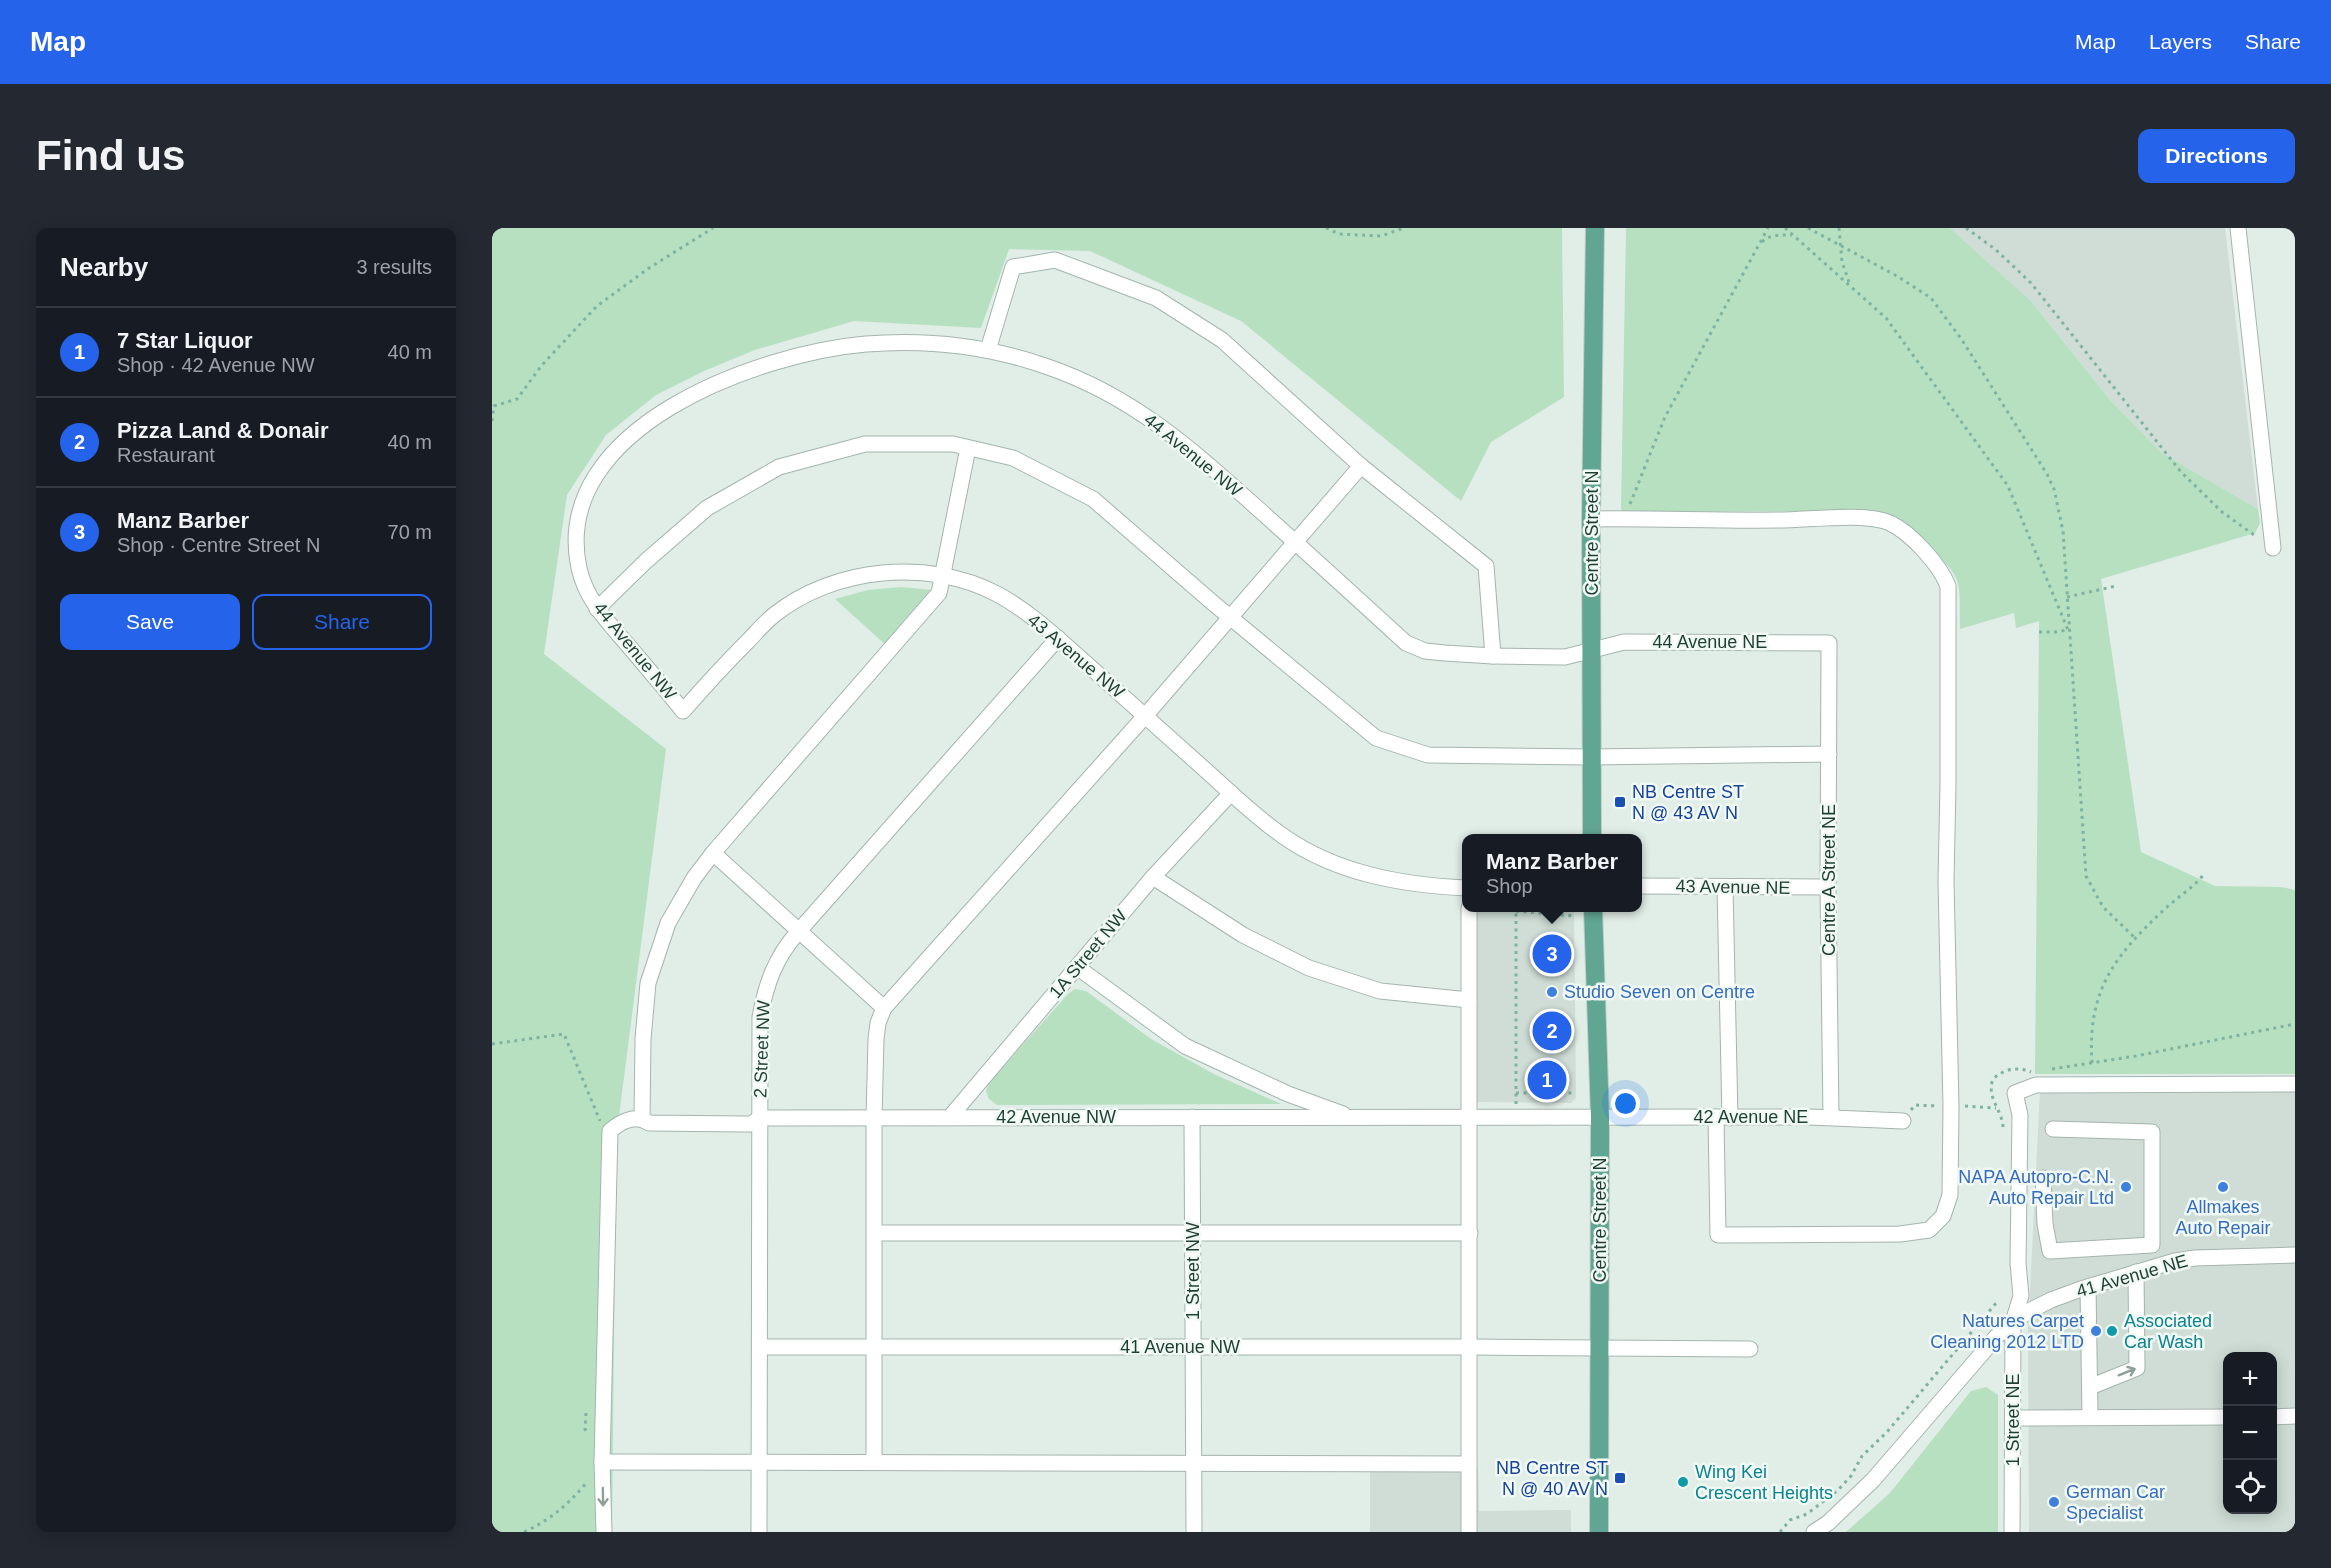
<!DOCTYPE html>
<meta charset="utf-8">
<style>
:root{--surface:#171b24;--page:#242831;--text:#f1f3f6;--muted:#9ea1a6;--line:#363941;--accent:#2563eb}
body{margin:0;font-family:Arial,sans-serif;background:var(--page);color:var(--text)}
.controls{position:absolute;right:18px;bottom:18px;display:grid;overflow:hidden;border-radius:12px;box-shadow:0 3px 15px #0003}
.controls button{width:54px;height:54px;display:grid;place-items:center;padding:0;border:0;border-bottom:2px solid var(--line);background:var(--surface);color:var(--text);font:30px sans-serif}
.you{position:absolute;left:1134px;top:876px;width:21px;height:21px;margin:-15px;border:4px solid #fff;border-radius:50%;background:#1a73e8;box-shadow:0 0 0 9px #1a73e833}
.badge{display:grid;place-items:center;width:39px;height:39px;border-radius:50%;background:var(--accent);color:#fff;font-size:20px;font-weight:700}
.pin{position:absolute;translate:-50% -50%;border:3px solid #fff;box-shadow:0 2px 6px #0006}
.popup{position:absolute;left:970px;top:606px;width:180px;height:78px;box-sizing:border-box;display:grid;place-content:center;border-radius:12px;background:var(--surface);filter:drop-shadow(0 2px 4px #0005);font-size:20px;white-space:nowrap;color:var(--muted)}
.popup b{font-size:22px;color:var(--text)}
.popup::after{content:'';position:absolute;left:50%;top:100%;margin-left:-12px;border:12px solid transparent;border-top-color:var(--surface)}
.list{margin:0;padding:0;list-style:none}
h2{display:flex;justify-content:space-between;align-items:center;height:78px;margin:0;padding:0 24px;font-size:26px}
h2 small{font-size:20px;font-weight:400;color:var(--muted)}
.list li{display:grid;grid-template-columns:39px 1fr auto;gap:18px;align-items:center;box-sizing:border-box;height:90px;padding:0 24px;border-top:2px solid var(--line)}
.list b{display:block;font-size:22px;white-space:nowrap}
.list p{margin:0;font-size:20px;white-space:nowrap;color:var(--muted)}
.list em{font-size:20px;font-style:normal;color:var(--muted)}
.actions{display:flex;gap:12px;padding:18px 24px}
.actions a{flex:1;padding:14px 0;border:2px solid var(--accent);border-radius:12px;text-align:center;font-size:21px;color:var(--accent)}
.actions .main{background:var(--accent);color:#fff}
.icon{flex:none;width:33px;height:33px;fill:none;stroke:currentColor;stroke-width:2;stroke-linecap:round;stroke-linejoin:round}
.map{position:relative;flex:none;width:1803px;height:1304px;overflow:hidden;border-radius:12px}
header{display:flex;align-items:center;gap:36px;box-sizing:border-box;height:84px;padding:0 30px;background:var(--accent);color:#fff}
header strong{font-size:28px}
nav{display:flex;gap:33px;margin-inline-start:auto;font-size:21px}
.intro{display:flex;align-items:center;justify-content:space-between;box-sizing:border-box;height:144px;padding:0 36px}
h1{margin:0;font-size:42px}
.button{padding:15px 27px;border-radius:12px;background:var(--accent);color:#fff;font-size:21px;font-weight:700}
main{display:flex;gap:36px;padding:0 36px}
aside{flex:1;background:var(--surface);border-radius:12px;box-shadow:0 3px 15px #0003}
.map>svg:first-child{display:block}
.built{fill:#cfddd6;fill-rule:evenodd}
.green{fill:#b7e0c1}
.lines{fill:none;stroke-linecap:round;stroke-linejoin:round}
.minor-casing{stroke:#a3b5ae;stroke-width:17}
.major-casing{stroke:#c0c9c6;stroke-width:20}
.path{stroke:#7eb3a1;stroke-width:3;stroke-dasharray:3 4.5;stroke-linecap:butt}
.minor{stroke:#fff;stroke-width:15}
.major{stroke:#61a692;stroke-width:18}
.oneway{stroke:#8f9f9a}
.transit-dot{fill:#1a4fb4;stroke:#f1f9f5;stroke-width:2}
.shop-dot{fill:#3f7fe0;stroke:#f1f9f5;stroke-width:2}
.culture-dot{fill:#0f9aa8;stroke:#f1f9f5;stroke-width:2}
.labels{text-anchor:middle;stroke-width:5;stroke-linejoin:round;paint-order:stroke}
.street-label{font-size:18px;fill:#1f3f35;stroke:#f1f9f5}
.transit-label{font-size:18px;fill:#164399;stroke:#f1f9f5;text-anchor:start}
.shop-label{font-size:18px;fill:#366cbe;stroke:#f1f9f5;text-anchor:start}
.culture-label{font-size:18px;fill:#0d838f;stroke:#f1f9f5;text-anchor:start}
</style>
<header>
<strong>Map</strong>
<nav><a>Map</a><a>Layers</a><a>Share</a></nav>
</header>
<div class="intro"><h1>Find us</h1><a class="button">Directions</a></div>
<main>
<aside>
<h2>Nearby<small>3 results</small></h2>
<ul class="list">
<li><span class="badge">1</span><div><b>7 Star Liquor</b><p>Shop · 42 Avenue NW</p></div><em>40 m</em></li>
<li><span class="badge">2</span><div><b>Pizza Land &amp; Donair</b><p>Restaurant</p></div><em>40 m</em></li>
<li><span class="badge">3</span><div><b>Manz Barber</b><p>Shop · Centre Street N</p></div><em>70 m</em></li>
</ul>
<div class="actions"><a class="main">Save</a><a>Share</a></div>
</aside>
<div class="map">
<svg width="1803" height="1304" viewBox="0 0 1803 1304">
<rect width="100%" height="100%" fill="#e1ede7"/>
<g class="built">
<path d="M1458 0H1733L1766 281 1670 225 1619 173 1539 73Z"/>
<path d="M985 680H1079L1082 682 1084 870 1079 875 983 874Z"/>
<path d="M1803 861V1304H1537L1536 1103 1548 863ZM1736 1128H1780V1282H1736Z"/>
<path d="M878 1240 986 1241 987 1283 1079 1282V1304H878Z"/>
</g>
<g class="green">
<path d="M0 0H1070L1072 169 999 214 969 273 749 93 598 23 517 21 489 100 362 93 263 122 212 143 164 167 114 207 75 267 52 426 174 521 124 912 120 1304H0Z"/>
<path d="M1134 0H1458L1539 73 1619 173 1670 225 1766 281 1768 295 1763 305 1609 351 1649 624 1723 658 1789 659 1803 662V846H1543L1547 393 1524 400 1522 385 1468 401C1467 385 1470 364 1464 350 1458 332 1401 290 1382 283L1131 284 1129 281Z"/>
<path d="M409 359 441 362 396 419 343 371 376 362Z"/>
<path d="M583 761 594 763 659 811 722 846 789 876 505 877 497 871 494 863 497 855 576 766Z"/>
<path d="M1494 1159 1506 1167V1304H1354L1398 1265 1479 1163Z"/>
</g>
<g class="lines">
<g class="minor-casing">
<g id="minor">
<path d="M1746 0 1781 320"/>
<path d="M496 122 521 39 563 32 664 70 730 112 869 238 994 338 1001 428"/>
<path d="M1099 291C1162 290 1225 293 1288 292 1317 292 1373 284 1398 295 1419 305 1448 337 1456 358V556L1454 653 1459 878 1458 967 1451 988 1437 1002 1408 1006 1226 1007 1224 889"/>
<path d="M105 381 154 333 215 280 287 239 373 216H461L521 230 601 271 721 375 884 510 936 527 1099 529 1337 526"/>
<path d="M221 625 392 780"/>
<path d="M661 649 751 707 817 740 888 763 977 772"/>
<path d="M1146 658 1336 659"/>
<path d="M1233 659 1238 890"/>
<path d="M974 660C911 657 845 646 791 608 762 588 736 562 709 538 672 505 634 471 597 438 568 413 539 384 505 366 437 330 342 339 282 387 272 395 264 405 255 414 233 436 212 459 191 483 174 462 157 442 140 422 119 397 94 373 87 340 57 200 267 125 374 116 436 111 497 118 556 139 644 169 705 226 773 287 820 329 867 372 914 415L933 423 953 425 1001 428 1073 429 1132 414 1337 415 1336 659 1339 889"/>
<path d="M977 680V1304"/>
<path d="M585 739 693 818 796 866 851 886"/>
<path d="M458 889 661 649 739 565"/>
<path d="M700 889 702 1304"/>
<path d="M150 890 151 811 156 755 176 695 202 650 221 625 447 365 476 220"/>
<path d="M1551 950 1553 996 1558 1023 1660 1017V904L1561 901"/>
<path d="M383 1005H978"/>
<path d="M1596 1059 1598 1189"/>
<path d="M268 1119H978L1258 1121"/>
<path d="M1598 1159 1645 1140 1644 1044"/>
<path d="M1780 1189 1803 1188"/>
<path d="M1521 1190 1736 1189"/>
<path d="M110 1234 977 1236"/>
<path d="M382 1234V890L384 811 386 795 392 780 653 488 869 238"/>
<path d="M112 1304 110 1234 118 903C129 893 144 886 157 895L253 896H259L268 890 1318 889 1411 893"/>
<path d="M267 1304 268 789C274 756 283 730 306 704L566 410"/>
<path d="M1322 1304 1336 1295 1381 1252 1505 1108 1535 1084 1559 1072 1589 1061 1683 1033 1703 1030 1803 1027"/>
<path d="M1520 1304 1521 1094 1529 1068 1526 1035 1528 887 1523 865 1544 857 1803 856"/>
</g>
</g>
<g class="major-casing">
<g id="major">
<path d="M1100 610 1099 291 1103 0"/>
<path d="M1101 680 1108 889 1107 1304"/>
</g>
</g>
<g class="path">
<path d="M834 0 847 6 889 8 912 0"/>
<path d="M1293 0 1394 90 1516 258 1576 402 1563 404H1544"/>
<path d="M1316 0 1405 48 1439 70 1470 112 1555 246 1562 261 1571 303 1594 648 1611 679 1642 709"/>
<path d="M1347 0 1350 34 1357 54"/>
<path d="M1474 0 1503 21 1539 55 1689 244 1730 284 1765 309"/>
<path d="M1270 14C1278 6 1289 7 1300 7"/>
<path d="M0 193 2 178 25 171 50 137 105 78 157 40 221 0"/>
<path d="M1138 276 1173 189 1276 0"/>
<path d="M1575 369 1624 358"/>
<path d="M1024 683 1081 688"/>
<path d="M0 816 72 806 108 893"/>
<path d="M1600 835C1595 762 1623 727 1674 680 1686 669 1702 659 1712 646"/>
<path d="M1560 841 1644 828 1803 796"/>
<path d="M1024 865H1080"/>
<path d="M1024 876V680"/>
<path d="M1473 878 1504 880"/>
<path d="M1419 882 1423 877 1445 878"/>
<path d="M1511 899C1510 881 1494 870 1501 851 1512 841 1525 838 1539 844"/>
<path d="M94 1185 93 1201 95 1205"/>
<path d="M32 1304C58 1292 77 1276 95 1254"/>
<path d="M1288 1304 1298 1292 1315 1286 1346 1262 1359 1248 1370 1228 1395 1204 1505 1074"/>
</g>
<use href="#minor" class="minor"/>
<use href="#major" class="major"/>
</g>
<defs><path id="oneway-shaft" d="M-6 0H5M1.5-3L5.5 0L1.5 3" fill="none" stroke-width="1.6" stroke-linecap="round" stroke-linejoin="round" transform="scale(1.5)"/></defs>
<g class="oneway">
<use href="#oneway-shaft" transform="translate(1635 1144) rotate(-22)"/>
<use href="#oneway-shaft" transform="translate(111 1269) rotate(89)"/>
</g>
<g class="transit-dot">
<rect x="1122" y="568" width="12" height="12" rx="3"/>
<rect x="1122" y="1244" width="12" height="12" rx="3"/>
</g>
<g class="shop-dot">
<circle cx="1060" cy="764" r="6"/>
<circle cx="1634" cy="959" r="6"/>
<circle cx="1731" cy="959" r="6"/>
<circle cx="1604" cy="1103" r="6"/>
<circle cx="1562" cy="1274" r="6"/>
</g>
<g class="culture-dot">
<circle cx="1620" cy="1103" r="6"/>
<circle cx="1191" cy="1254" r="6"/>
</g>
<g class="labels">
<g class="street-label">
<text transform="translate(701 227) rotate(39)" y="6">44 Avenue NW</text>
<text transform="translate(1100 305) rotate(-90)" y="6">Centre Street N</text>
<text x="1218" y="420">44 Avenue NE</text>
<text transform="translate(143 423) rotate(51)" y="6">44 Avenue NW</text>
<text transform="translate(584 428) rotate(40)" y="6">43 Avenue NW</text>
<text transform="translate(1337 652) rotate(-90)" y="6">Centre A Street NE</text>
<text transform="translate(1241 659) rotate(1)" y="6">43 Avenue NE</text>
<text transform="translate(596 726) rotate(-50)" y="6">1A Street NW</text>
<text transform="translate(270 821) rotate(-88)" y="6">2 Street NW</text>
<text x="564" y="895">42 Avenue NW</text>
<text x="1259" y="895">42 Avenue NE</text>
<text transform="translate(1108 992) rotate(-90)" y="6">Centre Street N</text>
<text transform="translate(701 1043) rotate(-90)" y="6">1 Street NW</text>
<text transform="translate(1640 1048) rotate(-16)" y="6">41 Avenue NE</text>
<text x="688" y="1125">41 Avenue NW</text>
<text transform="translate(1521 1192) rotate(-90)" y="6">1 Street NE</text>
</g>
<g class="transit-label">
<text x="1140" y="570">NB Centre ST<tspan x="1140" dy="21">N @ 43 AV N</tspan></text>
<text x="1116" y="1246" text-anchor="end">NB Centre ST<tspan x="1116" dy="21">N @ 40 AV N</tspan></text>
</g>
<g class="shop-label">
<text x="1072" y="770">Studio Seven on Centre</text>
<text x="1622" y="955" text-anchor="end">NAPA Autopro-C.N.<tspan x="1622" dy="21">Auto Repair Ltd</tspan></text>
<text x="1731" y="985" text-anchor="middle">Allmakes<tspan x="1731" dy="21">Auto Repair</tspan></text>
<text x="1592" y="1099" text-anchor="end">Natures Carpet<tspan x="1592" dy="21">Cleaning 2012 LTD</tspan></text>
<text x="1574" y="1270">German Car<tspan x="1574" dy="21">Specialist</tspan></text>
</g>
<g class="culture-label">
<text x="1632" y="1099">Associated<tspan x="1632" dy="21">Car Wash</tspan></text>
<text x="1203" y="1250">Wing Kei<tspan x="1203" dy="21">Crescent Heights</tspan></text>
</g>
</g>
</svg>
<div class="controls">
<button>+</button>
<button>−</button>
<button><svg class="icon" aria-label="locate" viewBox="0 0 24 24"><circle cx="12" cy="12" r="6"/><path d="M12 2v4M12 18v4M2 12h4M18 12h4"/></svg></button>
</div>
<div class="you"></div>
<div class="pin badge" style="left:1055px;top:852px">1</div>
<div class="pin badge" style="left:1060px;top:803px">2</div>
<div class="pin badge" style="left:1060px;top:726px">3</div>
<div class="popup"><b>Manz Barber</b>Shop</div>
</div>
</main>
